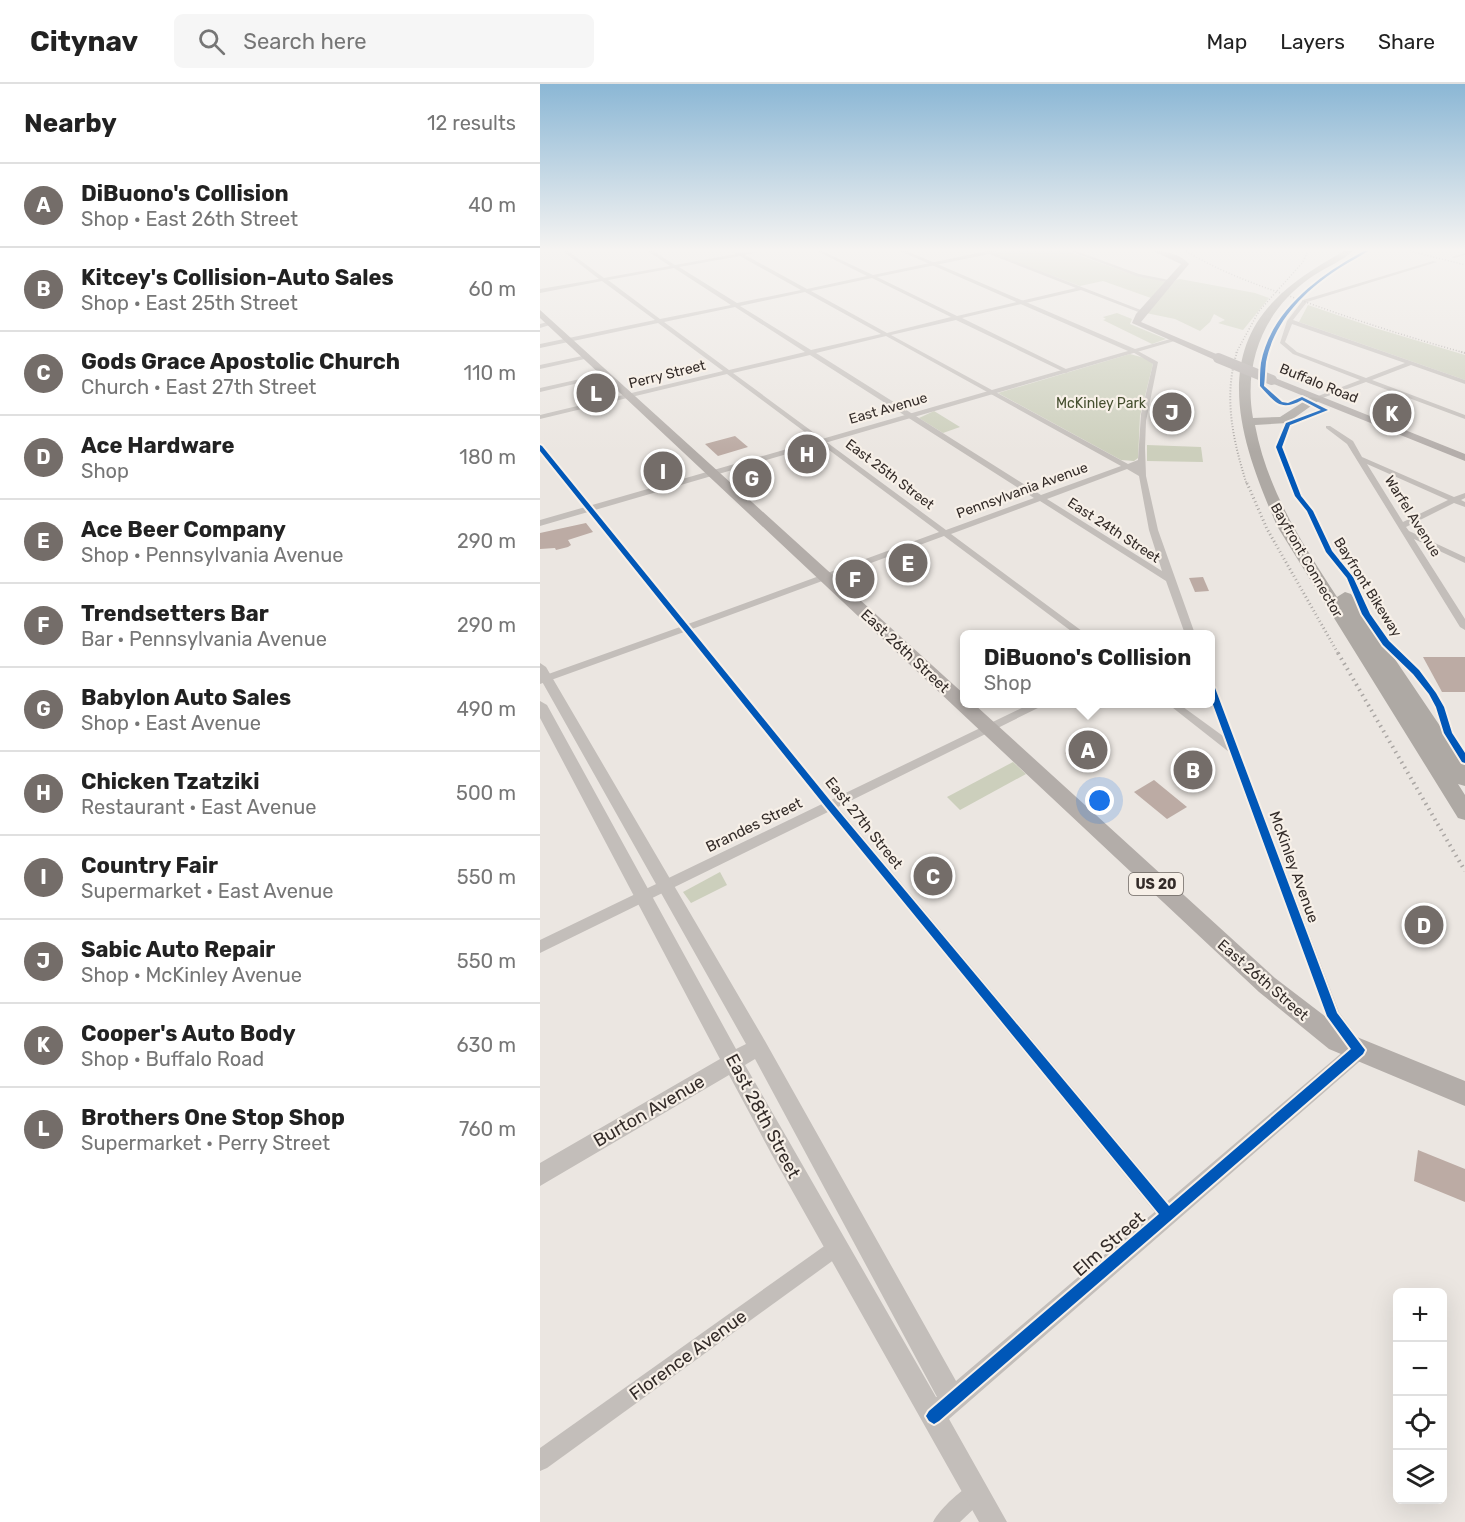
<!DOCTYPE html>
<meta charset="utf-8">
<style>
:root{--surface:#fff;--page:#f6f6f6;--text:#222;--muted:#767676;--line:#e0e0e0;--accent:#746d69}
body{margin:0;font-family:Rubik,sans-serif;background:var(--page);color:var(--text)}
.controls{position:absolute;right:18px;bottom:18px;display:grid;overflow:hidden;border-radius:9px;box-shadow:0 6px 24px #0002}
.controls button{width:54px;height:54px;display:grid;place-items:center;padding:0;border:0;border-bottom:2px solid var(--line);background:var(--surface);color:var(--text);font:30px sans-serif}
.you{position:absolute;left:560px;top:717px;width:21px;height:21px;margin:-15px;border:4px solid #fff;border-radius:50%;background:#1a73e8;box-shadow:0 0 0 9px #1a73e833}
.badge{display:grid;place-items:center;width:39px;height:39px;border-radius:50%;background:var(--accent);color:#fff;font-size:20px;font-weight:700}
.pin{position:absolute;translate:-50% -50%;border:3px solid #fff;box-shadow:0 2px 6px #0006}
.popup{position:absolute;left:420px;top:546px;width:255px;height:78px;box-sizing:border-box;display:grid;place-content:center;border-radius:9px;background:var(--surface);filter:drop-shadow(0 2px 4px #0005);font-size:20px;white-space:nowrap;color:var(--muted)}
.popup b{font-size:22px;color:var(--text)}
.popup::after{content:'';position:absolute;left:50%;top:100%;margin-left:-12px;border:12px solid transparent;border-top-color:var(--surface)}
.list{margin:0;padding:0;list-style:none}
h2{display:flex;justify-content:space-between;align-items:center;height:78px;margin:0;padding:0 24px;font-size:26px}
h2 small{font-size:20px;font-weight:400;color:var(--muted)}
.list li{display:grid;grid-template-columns:39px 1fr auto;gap:18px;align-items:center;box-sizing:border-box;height:84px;padding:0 24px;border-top:2px solid var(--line)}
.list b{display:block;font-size:22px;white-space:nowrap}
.list p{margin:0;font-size:20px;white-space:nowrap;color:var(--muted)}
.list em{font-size:20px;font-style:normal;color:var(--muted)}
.icon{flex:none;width:33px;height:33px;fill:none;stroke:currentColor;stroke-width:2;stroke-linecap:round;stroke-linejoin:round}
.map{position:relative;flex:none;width:925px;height:1438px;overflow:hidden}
header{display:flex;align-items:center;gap:36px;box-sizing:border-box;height:84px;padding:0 30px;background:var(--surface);border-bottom:2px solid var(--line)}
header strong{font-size:28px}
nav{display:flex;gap:33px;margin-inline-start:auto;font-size:21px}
.search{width:420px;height:54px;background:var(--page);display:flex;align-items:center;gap:15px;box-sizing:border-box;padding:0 21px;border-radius:9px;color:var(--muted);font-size:22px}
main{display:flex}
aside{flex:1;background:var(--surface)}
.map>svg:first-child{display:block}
.green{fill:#cccfbc}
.building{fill:#bcaba4}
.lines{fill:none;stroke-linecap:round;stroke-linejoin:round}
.minor{fill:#c3beba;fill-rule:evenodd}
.tertiary{fill:#c3beba;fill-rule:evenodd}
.secondary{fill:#b4aeab;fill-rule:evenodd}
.primary{fill:#b3ada9;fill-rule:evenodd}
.trunk{fill:#aea9a4;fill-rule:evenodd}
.rail-far3{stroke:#aba7a4;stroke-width:1.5;stroke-dasharray:1 2;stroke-linecap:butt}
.rail-far2{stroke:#aba7a4;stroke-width:2;stroke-dasharray:1 2;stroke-linecap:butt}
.rail-far1{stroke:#aba7a4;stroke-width:3;stroke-dasharray:1 3;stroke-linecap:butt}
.rail{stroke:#aba7a4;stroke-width:4;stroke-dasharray:1.5 4.5;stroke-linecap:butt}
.secondary-bridge{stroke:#b4aeab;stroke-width:10}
.cycleway-casing{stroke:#f7f0e8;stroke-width:4}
.cycleway{fill:#0057b8;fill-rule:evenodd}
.labels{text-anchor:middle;stroke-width:4.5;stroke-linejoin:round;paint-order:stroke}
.far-street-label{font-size:14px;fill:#342c29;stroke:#f7f0e8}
.far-park-label{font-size:14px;fill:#454f2f;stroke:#f7f0e8}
.shield{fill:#f7f0e8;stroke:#6e6762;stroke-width:1.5}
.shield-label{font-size:14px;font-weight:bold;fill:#342c29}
.street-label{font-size:15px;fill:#342c29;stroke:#f7f0e8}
.near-street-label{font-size:18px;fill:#342c29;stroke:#f7f0e8}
</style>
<header>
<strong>Citynav</strong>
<div class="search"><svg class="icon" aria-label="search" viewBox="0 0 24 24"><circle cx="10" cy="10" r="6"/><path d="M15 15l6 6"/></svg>Search here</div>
<nav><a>Map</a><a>Layers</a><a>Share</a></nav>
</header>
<main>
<aside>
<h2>Nearby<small>12 results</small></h2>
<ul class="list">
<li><span class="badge">A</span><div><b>DiBuono's Collision</b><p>Shop · East 26th Street</p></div><em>40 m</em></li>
<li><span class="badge">B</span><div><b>Kitcey's Collision-Auto Sales</b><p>Shop · East 25th Street</p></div><em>60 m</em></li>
<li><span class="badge">C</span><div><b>Gods Grace Apostolic Church</b><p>Church · East 27th Street</p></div><em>110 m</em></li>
<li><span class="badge">D</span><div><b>Ace Hardware</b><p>Shop</p></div><em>180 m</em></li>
<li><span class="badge">E</span><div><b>Ace Beer Company</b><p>Shop · Pennsylvania Avenue</p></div><em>290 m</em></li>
<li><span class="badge">F</span><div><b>Trendsetters Bar</b><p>Bar · Pennsylvania Avenue</p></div><em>290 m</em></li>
<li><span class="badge">G</span><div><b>Babylon Auto Sales</b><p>Shop · East Avenue</p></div><em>490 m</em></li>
<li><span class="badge">H</span><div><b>Chicken Tzatziki</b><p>Restaurant · East Avenue</p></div><em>500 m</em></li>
<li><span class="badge">I</span><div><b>Country Fair</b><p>Supermarket · East Avenue</p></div><em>550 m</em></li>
<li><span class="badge">J</span><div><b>Sabic Auto Repair</b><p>Shop · McKinley Avenue</p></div><em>550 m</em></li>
<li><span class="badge">K</span><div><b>Cooper's Auto Body</b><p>Shop · Buffalo Road</p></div><em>630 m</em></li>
<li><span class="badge">L</span><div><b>Brothers One Stop Shop</b><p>Supermarket · Perry Street</p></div><em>760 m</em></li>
</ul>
</aside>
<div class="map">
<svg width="925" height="1438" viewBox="0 0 925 1438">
<rect width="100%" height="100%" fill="#ebe6e1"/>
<g class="green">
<path d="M461 167H527L591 190 626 198 611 214 563 197 540 202 452 169Z"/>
<path d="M640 195 715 209 729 214 703 246 678 239 685 236 674 230 670 238 660 247 635 235 606 229 636 196Z"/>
<path d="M768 221 835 244 925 271V296L759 238Z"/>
<path d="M577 229 592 235 590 240 626 255 612 260 563 236 566 235 563 233Z"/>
<path d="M590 270 608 275 613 280 600 332 598 374 594 377 581 376 458 309Z"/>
<path d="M394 327 420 343 403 349 379 334Z"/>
<path d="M607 361 661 363 663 378 607 377Z"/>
<path d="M473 678 486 690 420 726 407 713Z"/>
<path d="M180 788 187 801 151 819 143 808Z"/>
</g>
<g class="building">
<path d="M195 352 208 363 178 372 165 360Z"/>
<path d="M46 439 53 448 28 456 31 461 28 463 16 466 15 464 0 465V449Z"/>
<path d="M663 493 669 507 655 508 649 494Z"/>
<path d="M883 573H925V608H902Z"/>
<path d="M559 652 570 662 537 680 525 669Z"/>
<path d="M614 696 647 723 627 735 594 708Z"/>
<path d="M401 778 412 790 383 807 373 794Z"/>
<path d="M878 1066 925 1085V1118L874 1097Z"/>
</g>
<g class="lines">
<g class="minor">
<path d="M23 167H28L64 194 130 182 108 167H113L135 181 196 170 192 167 201 169 221 167 205 171 267 205 327 192 277 167H282L333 191 447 167H458L454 169 606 228 601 229 541 206 422 234 528 286V288L526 289 416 236 351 251 588 380 598 376 601 330 613 280 591 267 596 266 618 278 606 337 605 364 606 392 618 446 655 550H645L626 497 500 417 411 450 546 550H535L404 452 152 545 291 716 490 620H503L502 622 298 723 634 1125 637 1131 634 1137 628 1140 622 1137 288 728 0 869V856L282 720 144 548 0 600V593L140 543 0 368V361H3L148 540 399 448 187 290 0 335V331L183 287 118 239 0 264V260L115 236 62 197 0 209V205L59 195ZM449 170 536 204 417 232 337 193ZM200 172 261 206 197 219 139 183ZM134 184 191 221 120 235 68 196ZM332 194 411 233 347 249 271 207ZM265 208 341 250 271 266 200 222ZM195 223 265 268 189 286 124 238ZM346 252 581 382 501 411 276 269ZM270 271 494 414 406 446 193 289ZM587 385 599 392 609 446 622 487 507 415Z"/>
<path d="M530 167H536L599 190 634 197 631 199 596 192Z"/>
<path d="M925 169V171L914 174 912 173Z"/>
<path d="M893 177 897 178 767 218 753 236 925 296V300L871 281 832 296 925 331V335L826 298 777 316H773V314L820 296 753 270 740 259 747 237 763 216ZM752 240 865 279 826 294 757 268 745 258Z"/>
<path d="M11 237 13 240 0 244V240Z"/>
<path d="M47 271 49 274 0 285V281Z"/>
<path d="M67 289 70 291 69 292 0 308V304Z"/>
<path d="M786 342H790L813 357 822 373 914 413 925 409V414L921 416 925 418V423L914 419 866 443 869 447 925 473V479L874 455 925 535V546L920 543 807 360 786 344ZM827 380 908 416 863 438Z"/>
<path d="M671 601 676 604 799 928 821 958 818 963 813 965 808 963 786 932 689 668 628 620H639L683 652 671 618Z"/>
<path d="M296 1155 302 1158 305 1164 302 1170 7 1384 0 1387V1364L290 1158Z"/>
<path d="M437 1397 444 1401 448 1408 444 1415 420 1438H393C399 1425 424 1403 437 1397Z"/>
</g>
<g class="tertiary">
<path d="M360 167H367L595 265 634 254 638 256 0 442V436L588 267Z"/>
<path d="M0 579 6 583 225 957 416 1297 812 960 819 957 826 960 829 966 826 972 409 1335 467 1438H439L232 1071 189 991 0 1102V1079L180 975 0 634V617L7 621 196 965 206 960 0 594ZM215 975 397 1313H396L205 981Z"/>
</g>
<g class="secondary">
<path d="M613 167C625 167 641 170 649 180L601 238 681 272V276H675L592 239 596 230 641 180Z"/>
<path d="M729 294H735L925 370V377L729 298Z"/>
</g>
<path class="primary" d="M0 226 425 611V620H434L735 894 807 949 925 997V1022L789 965 719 908 0 234Z"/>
<path class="trunk" d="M804 167H813C801 178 784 184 770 194 724 226 703 279 713 334L740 333 771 313 781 315 747 339 715 341C727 406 762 459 797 513L805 508 811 510 925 679V702L918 700 925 711V736L918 734 737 442C707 372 671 283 733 218 754 196 778 182 804 167Z"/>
<g class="rail-far3">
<path d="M646 167C680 188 717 201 755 214 811 235 868 253 925 269"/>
<path d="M870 167 925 181"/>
<path d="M696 269 719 227 763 178 768 167"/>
</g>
<g class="rail-far2">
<path d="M697 268C683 313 693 357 707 401"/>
<path d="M921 268 925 269"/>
</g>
<path class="rail-far1" d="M707 399 727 445 799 571"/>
<path class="rail" d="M798 569 925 787"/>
<path class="secondary-bridge" d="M678 274 732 296"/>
<g class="cycleway-casing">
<g id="cycleway">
<path d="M824 167H828C816 175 803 181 792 189 761 210 733 241 726 278 725 286 725 294 724 302L742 318 748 319 762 313 788 326 750 341 742 363 761 412 773 427 792 467 813 493 830 530 849 557 879 586 896 609 904 623 912 649 925 669V679L922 678 904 649 896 623 889 610 873 590 843 561 822 530 807 494 786 468 767 427 755 412 736 363 746 339 781 326 762 316C740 328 735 318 720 302 720 294 720 286 721 279 731 226 780 191 824 167Z"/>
<path d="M0 361 2 362 292 719 629 1122 811 965 787 932 671 615V601L675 604 797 929 825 966 823 970 399 1337 394 1340 389 1337 386 1332 389 1327 619 1130 286 723 0 367Z"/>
</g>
</g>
<use href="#cycleway" class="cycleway"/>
</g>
<linearGradient id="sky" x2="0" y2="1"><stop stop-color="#8bb7d5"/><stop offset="0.45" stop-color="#f6f4f2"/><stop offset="1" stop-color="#f6f4f2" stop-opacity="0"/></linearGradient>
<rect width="925" height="368" fill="url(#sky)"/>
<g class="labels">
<g class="far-street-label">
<text transform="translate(127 290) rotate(-14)" y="5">Perry Street</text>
<text transform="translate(779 299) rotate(22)" y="5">Buffalo Road</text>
<text transform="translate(348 324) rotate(-16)" y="5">East Avenue</text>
<text transform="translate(350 390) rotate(37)" y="5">East 25th Street</text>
<text transform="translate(482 406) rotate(-20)" y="5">Pennsylvania Avenue</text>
<text transform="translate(873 432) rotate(58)" y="5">Warfel Avenue</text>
<text transform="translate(574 446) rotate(33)" y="5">East 24th Street</text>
<text transform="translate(767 476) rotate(60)" y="5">Bayfront Connector</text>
<text transform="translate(828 503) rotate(58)" y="5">Bayfront Bikeway</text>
</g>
<g class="far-park-label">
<text x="561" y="324">McKinley Park</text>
</g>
<rect class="shield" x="589" y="789" width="54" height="22" rx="4.5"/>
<g class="shield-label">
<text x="616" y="805">US 20</text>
</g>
<g class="street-label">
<text transform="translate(365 567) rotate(43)" y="5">East 26th Street</text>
<text transform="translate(324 739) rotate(51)" y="5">East 27th Street</text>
<text transform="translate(214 741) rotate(-26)" y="5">Brandes Street</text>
<text transform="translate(754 783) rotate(70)" y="5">McKinley Avenue</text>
<text transform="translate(723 896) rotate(41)" y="5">East 26th Street</text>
</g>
<g class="near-street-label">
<text transform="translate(109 1027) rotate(-30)" y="6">Burton Avenue</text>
<text transform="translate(223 1032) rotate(62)" y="6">East 28th Street</text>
<text transform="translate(569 1160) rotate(-41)" y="6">Elm Street</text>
<text transform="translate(148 1271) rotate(-36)" y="6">Florence Avenue</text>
</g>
</g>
</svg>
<div class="controls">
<button>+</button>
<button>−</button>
<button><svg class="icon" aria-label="locate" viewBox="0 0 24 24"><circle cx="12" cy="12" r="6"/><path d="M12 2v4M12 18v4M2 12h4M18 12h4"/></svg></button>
<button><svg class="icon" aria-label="layers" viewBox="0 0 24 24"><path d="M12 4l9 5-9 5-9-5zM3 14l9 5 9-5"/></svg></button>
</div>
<div class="you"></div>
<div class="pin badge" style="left:548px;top:666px">A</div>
<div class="popup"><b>DiBuono's Collision</b>Shop</div>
<div class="pin badge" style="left:653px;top:686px">B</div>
<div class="pin badge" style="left:393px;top:792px">C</div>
<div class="pin badge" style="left:884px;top:841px">D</div>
<div class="pin badge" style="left:368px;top:479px">E</div>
<div class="pin badge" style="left:315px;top:495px">F</div>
<div class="pin badge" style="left:212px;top:394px">G</div>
<div class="pin badge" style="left:267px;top:370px">H</div>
<div class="pin badge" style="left:123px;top:387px">I</div>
<div class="pin badge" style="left:632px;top:328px">J</div>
<div class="pin badge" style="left:852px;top:329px">K</div>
<div class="pin badge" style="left:56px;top:309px">L</div>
</div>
</main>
